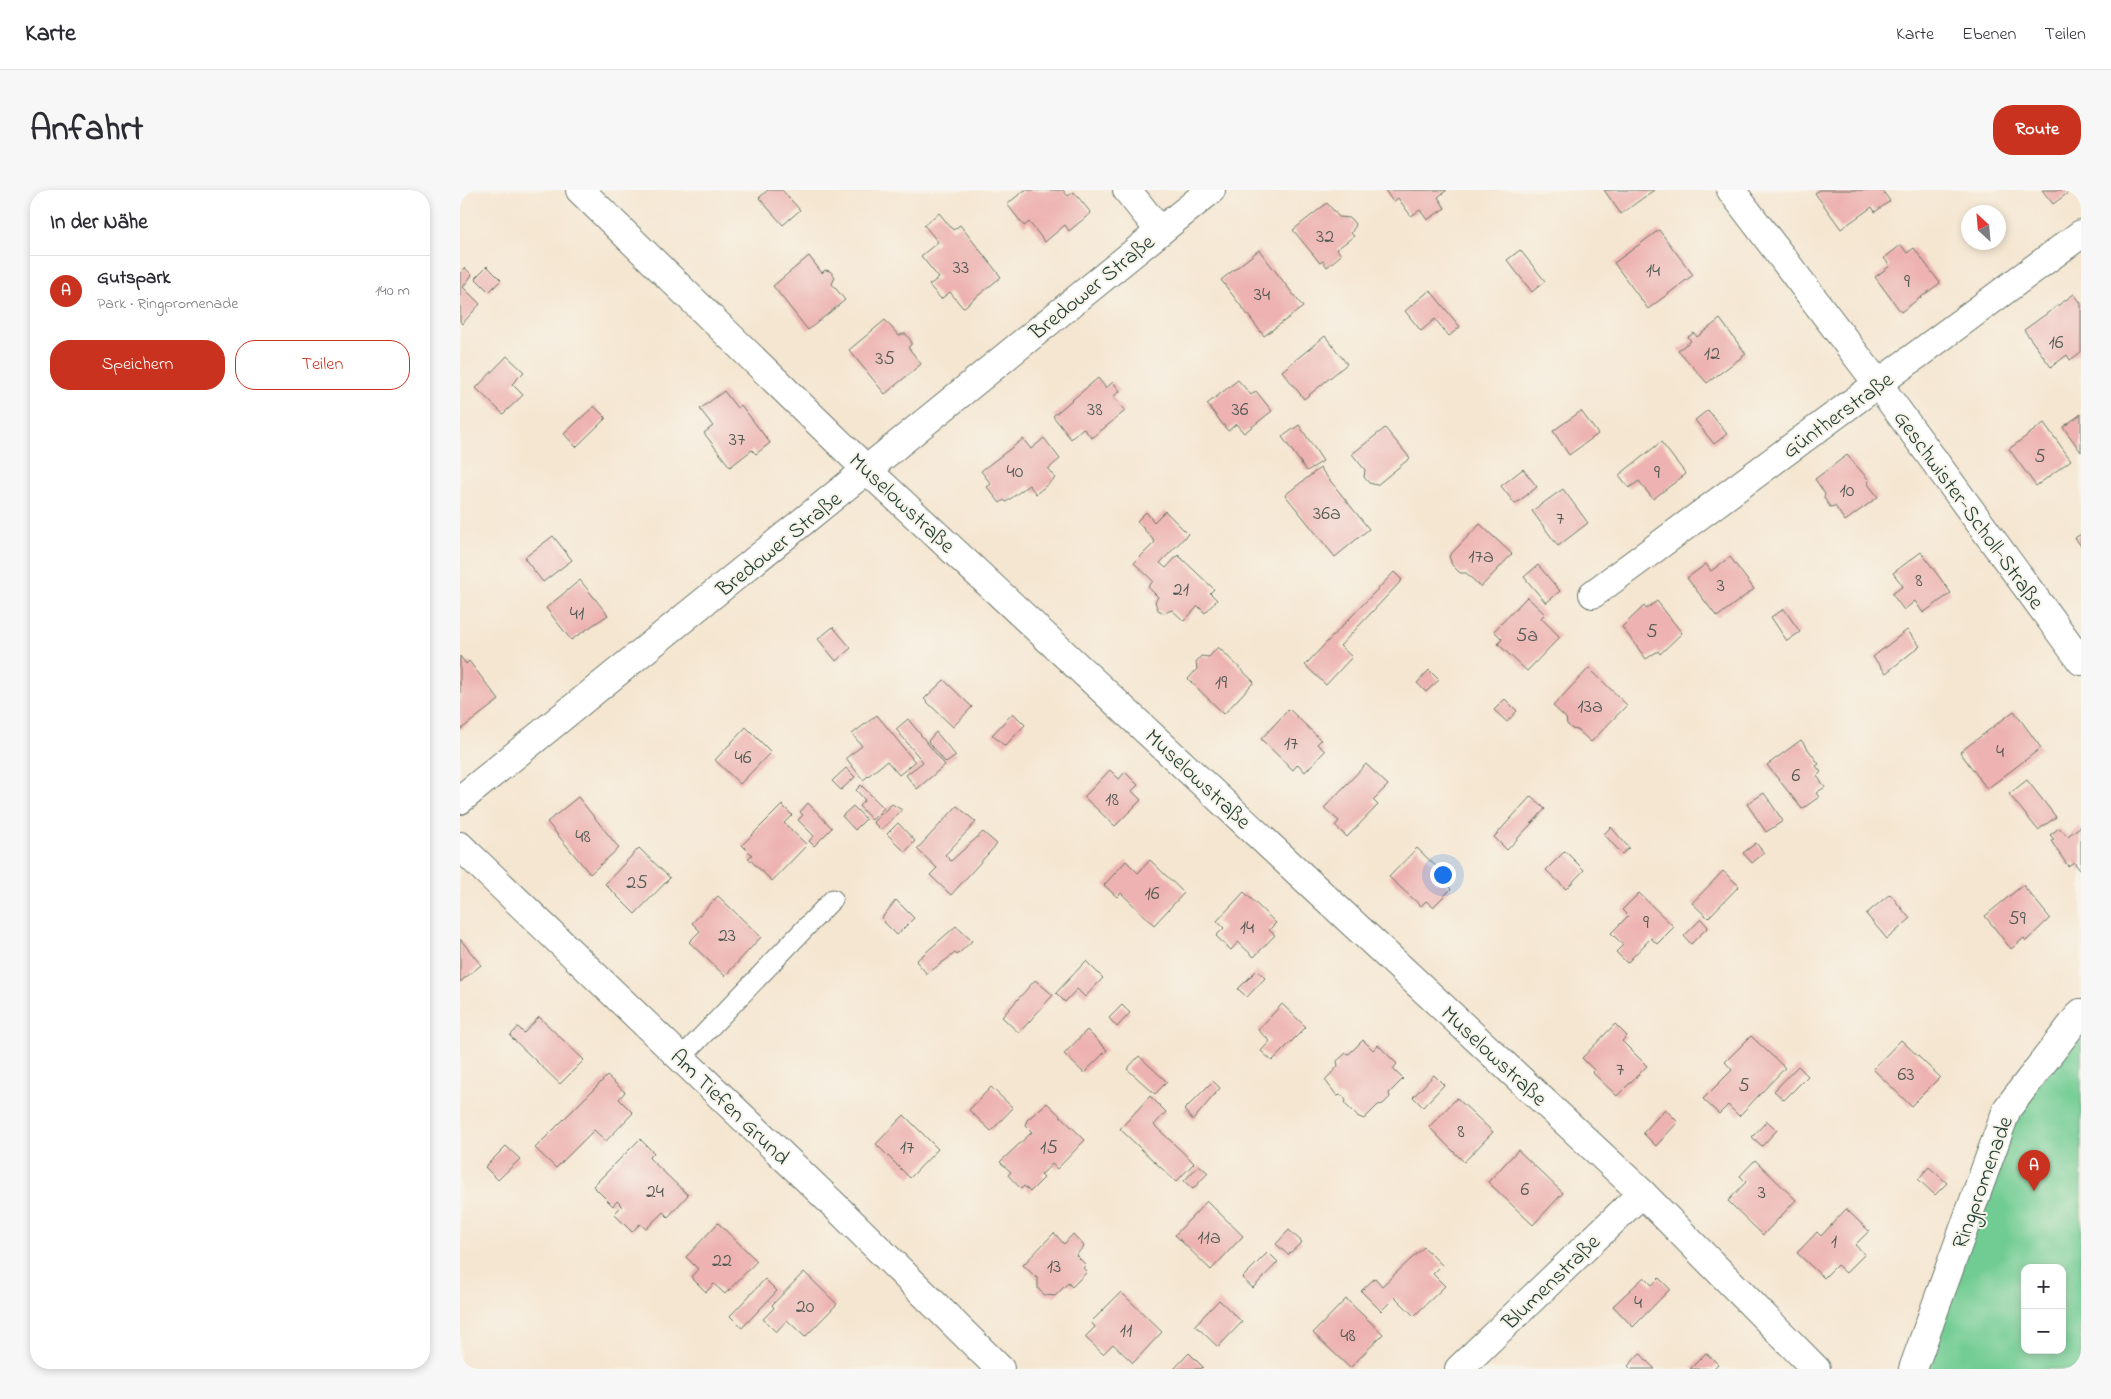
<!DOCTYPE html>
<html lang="de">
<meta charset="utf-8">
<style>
:root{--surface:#fff;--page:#f7f7f7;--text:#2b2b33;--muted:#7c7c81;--line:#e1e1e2;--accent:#c8321e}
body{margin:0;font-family:"Indie Flower",sans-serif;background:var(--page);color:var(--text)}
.controls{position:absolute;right:15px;bottom:15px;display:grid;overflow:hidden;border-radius:10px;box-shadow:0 2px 8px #0003}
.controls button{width:45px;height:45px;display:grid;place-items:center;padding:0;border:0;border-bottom:1px solid var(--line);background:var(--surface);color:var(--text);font:25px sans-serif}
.compass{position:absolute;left:1501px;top:15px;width:45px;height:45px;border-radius:50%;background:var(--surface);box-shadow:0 2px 8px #0003;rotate:334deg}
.you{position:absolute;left:982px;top:684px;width:18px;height:18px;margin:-12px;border:4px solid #fff;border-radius:50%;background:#1a73e8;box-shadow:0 0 0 8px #1a73e833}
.badge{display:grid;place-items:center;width:32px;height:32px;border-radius:50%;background:var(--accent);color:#fff;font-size:16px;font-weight:700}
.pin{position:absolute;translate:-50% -41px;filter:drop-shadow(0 1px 2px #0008)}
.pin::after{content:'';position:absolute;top:26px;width:18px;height:15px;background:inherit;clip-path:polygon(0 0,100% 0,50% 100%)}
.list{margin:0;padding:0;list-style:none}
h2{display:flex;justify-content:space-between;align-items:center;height:65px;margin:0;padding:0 20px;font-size:21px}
h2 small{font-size:16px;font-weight:400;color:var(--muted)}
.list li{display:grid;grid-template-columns:32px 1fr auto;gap:15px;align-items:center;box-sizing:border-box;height:70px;padding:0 20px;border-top:1px solid var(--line)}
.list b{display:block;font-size:19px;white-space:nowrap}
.list p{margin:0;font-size:16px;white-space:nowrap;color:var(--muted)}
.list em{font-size:16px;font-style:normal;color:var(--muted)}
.actions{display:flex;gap:10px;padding:15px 20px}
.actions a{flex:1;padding:11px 0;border:1px solid var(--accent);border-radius:20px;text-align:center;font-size:18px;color:var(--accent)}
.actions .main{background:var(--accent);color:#fff}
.map{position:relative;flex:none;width:1621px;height:1179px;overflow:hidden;border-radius:20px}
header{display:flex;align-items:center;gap:30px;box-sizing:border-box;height:70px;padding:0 25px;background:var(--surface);border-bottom:1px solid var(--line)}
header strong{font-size:24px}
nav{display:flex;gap:28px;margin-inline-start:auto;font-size:18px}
.intro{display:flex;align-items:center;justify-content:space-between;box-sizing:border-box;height:120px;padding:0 30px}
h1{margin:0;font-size:35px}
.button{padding:12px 22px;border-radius:20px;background:var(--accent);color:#fff;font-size:18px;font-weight:700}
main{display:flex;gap:30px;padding:0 30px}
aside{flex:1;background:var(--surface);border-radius:20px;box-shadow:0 2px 8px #0003}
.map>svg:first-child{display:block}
.green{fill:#71cc93;stroke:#488464;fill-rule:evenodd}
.building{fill:#edb2b1}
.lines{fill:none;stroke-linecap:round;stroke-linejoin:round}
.lane-casing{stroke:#6a786b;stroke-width:21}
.street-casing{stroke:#6a786b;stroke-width:30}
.lane{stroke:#fff;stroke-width:19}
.street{stroke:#fff;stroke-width:28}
.labels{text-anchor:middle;stroke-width:4;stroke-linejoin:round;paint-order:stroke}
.number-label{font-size:20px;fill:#525a53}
.street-label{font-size:22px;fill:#1f3d34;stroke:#f7f3e8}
</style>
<header>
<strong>Karte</strong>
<nav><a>Karte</a><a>Ebenen</a><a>Teilen</a></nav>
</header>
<div class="intro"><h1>Anfahrt</h1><a class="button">Route</a></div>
<main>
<aside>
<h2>In der Nähe<small></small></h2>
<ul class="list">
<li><span class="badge">A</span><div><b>Gutspark</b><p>Park · Ringpromenade</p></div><em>140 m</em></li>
</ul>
<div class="actions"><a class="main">Speichern</a><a>Teilen</a></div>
</aside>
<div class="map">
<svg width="1621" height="1179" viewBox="0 0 1621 1179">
<rect width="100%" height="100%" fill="#f7f3e8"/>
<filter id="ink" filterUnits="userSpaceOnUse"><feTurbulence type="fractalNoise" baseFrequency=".02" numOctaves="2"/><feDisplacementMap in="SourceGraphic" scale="10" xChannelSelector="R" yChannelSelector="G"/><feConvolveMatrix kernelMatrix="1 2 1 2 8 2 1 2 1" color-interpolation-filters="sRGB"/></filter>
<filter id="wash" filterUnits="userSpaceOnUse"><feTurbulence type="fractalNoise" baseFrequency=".0096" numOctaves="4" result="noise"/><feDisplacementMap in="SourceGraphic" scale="20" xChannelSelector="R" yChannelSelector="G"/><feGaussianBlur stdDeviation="1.12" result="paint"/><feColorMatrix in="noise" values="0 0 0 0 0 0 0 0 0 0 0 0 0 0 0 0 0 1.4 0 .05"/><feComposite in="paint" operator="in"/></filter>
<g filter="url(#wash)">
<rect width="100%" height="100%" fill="#f5e6d1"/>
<path class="green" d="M1621 841V1179H1465L1553 924ZM1565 1078H1602V1160H1565Z"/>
<g id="blocks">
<g class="building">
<path d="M308 0H322L340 20 323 35 299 8Z"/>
<path d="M565 0H603L608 6 614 2 631 23 609 41 605 35 585 52 569 32 564 36 547 14Z"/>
<path d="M925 0H987L978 7 985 18 967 30 960 20 951 26 938 8 933 12Z"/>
<path d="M1144 0H1194L1161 24Z"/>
<path d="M1359 0H1422L1430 11 1415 22 1412 17 1381 39 1355 3Z"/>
<path d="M1582 0H1612L1593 14Z"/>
<path d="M867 13 879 27 890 28 896 35 891 43 894 46 877 59 881 65 867 77 863 71 860 73 833 40Z"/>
<path d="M479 23 493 40 500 35 541 87 503 118 490 102 481 109 469 95 479 88 461 66 478 52 464 35Z"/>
<path d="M1199 40 1233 85 1188 119 1154 73Z"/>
<path d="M1441 55 1447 63 1454 58 1480 93 1441 122 1415 87 1430 76 1424 68Z"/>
<path d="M799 60 843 117 804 146 761 90Z"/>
<path d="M1060 60 1085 91 1072 102 1047 70Z"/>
<path d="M349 66 362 83 365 80 370 81 375 87 372 94 385 110 348 140 313 96Z"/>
<path d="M27 76 41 90 29 102 15 88Z"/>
<path d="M5 78 12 85 3 97 20 114 2 134 0 131V83Z"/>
<path d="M970 100 1000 137 989 146 975 129 961 141 945 121Z"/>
<path d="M1614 104 1621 113V162L1610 170 1607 165 1591 177 1564 140Z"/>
<path d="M1260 129 1286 164 1247 193 1218 160 1231 151 1228 147 1234 143 1237 147Z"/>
<path d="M425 130 439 146 442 144H446L451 151V155L448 157 461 174 425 204 389 160Z"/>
<path d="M865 146 887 174 844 209 822 181Z"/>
<path d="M47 166 64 182 52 194 63 205 43 224 16 198Z"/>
<path d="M638 188 646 198 653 192 660 201 653 207 665 221 632 248 623 238 611 249 593 226Z"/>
<path d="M778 190 791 205 796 201 812 221 784 243 776 234 768 241 747 214Z"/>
<path d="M264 201 277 218 281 215 310 253 296 264 292 260 270 277 244 243 253 236 240 219Z"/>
<path d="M134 216 146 228 116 257 104 244Z"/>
<path d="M1248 220 1267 244 1254 254 1235 230Z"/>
<path d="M1121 221 1138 244 1109 265 1093 241Z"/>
<path d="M1621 224V262L1603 237Z"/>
<path d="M1584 233 1611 270 1576 296 1549 259Z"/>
<path d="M839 235 863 271 847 281 822 247Z"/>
<path d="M925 238 950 268 917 295 909 293 904 287 905 280 892 264Z"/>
<path d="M584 248 600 269 588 279 595 288 576 304 569 295 546 312 544 310 540 313 527 297 531 294 521 281 563 249 571 259Z"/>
<path d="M1201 252 1226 284 1193 309 1179 291 1169 298 1159 285Z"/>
<path d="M1387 265 1409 290 1408 294 1418 307 1385 331 1375 316 1370 317 1364 308 1365 304 1355 289Z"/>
<path d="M860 278 909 339 875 367 825 305Z"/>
<path d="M1063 279 1077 297 1055 314 1041 296Z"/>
<path d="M1103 299 1128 333 1098 356 1072 321Z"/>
<path d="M705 321 728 344 700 373 706 378 718 365 754 399 750 403 757 410 745 423 738 416 724 431 712 420 704 423 698 420 695 412 698 407 688 397 693 391 674 373 695 352 677 331 686 322 694 332Z"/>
<path d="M1020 334 1052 364 1021 397 1006 383H1000L992 375 989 366Z"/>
<path d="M1621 344V356L1615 348Z"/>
<path d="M93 346 112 370 83 392 64 368Z"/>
<path d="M1461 362 1491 403 1463 423 1455 411 1444 420 1432 404 1443 396 1433 383Z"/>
<path d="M1270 367 1294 399 1257 427 1227 388 1246 374 1251 381Z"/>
<path d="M1078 375 1100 401 1086 413 1064 387Z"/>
<path d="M934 382 942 390 880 456 892 467 866 495 845 475Z"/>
<path d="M120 390 148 425 111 450 86 418Z"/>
<path d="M1067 407 1085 424 1081 428 1100 447 1067 481 1038 454 1042 449 1034 441Z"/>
<path d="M1197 411 1222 443 1200 464 1198 461 1186 469 1162 437 1184 416 1186 419Z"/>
<path d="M1324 419 1340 442 1327 451 1311 427Z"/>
<path d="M373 437 391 458 376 471 358 449Z"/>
<path d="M1447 440 1460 456 1426 483 1413 467Z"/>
<path d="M758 457 794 492 764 524 728 489 737 479 736 472 741 466 749 467Z"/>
<path d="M0 466 6 474 9 471 39 510 0 540Z"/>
<path d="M1129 478 1167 515 1131 552 1118 540 1112 539 1107 534 1106 528 1093 516Z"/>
<path d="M969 480 979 490 966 502 957 493Z"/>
<path d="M484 490 512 517 493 537 464 509Z"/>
<path d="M1045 509 1057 521 1047 532 1034 520Z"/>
<path d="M829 519 861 550 857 554 865 561 845 582 838 574 833 580 801 549Z"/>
<path d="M1554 521 1581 558 1527 599 1500 562Z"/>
<path d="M553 523 565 535 545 556 532 545Z"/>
<path d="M417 525 455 572 439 585 427 571 403 590 386 568 402 556 392 544Z"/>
<path d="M448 529 485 575 457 599 446 585 463 572 436 539Z"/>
<path d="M286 537 311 562 280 594 255 570Z"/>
<path d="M476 542 496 566 486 573 468 551Z"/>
<path d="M1341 550 1359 574 1356 576 1361 582 1357 586 1365 597 1356 603 1359 607 1342 619 1307 575Z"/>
<path d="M906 574 928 595 913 610 918 615 887 647 875 636 879 631 864 618Z"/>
<path d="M386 578 395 587 381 600 372 591Z"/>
<path d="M650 580 659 589 665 582 678 595 672 601 681 610 655 636 624 607Z"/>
<path d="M1567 590 1596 627 1578 640 1549 604Z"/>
<path d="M401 595 424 618 412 630 399 616 405 610 396 600Z"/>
<path d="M1304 603 1323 631 1306 642 1287 614Z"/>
<path d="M1071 606 1085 619 1047 660 1034 647Z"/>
<path d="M118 607 159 658 130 684 87 632Z"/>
<path d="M348 613 372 638 354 656 349 651 354 646 338 630 343 625 340 622Z"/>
<path d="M432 614 442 620 421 640 413 632Z"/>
<path d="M322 615 332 625 324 633 347 655 312 691 288 668 292 665 282 655Z"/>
<path d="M393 616 406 629 395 640 382 626Z"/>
<path d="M497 616 516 632 485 665 491 671 523 642 537 654 491 705 470 685 477 678 457 659Z"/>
<path d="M438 633 455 651 445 662 427 644Z"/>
<path d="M1621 636V682L1614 672 1608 676 1591 651 1594 649 1590 645 1599 638 1608 646Z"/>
<path d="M1151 637 1169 658 1162 664 1144 644Z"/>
<path d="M1296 653 1304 663 1292 673 1283 663Z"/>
<path d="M179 658 210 688 175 724 145 694Z"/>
<path d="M957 658 990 690 986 694 991 699 973 717 966 711 961 716 929 687Z"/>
<path d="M1105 661 1124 680 1106 699 1086 680Z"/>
<path d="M690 670 724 703 694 735 661 703 657 707 644 695 666 671 678 683Z"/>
<path d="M1263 681 1279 696 1248 728 1232 713Z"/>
<path d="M1563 695 1590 728 1566 751 1564 748 1551 759 1525 726Z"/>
<path d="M784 702 816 733 809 740 815 745 794 767 778 752 771 760 756 746 764 738 757 731Z"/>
<path d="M1179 703 1214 737 1197 754 1191 748 1167 773 1156 762 1163 755 1151 743 1168 726 1162 720Z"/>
<path d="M1430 704 1450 729 1427 749 1406 724Z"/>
<path d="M258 706 301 747 265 786 229 752 240 741 232 733Z"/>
<path d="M436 710 454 728 437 745 421 729Z"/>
<path d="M1241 729 1248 737 1231 754 1224 746Z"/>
<path d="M496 736 512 751 497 765 495 763 467 784 456 771Z"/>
<path d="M0 749 21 775 0 792Z"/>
<path d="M626 771 643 788 625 807 617 799 605 812 596 803Z"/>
<path d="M797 780 805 788 787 807 778 799Z"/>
<path d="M575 790 593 805 559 843 542 827Z"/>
<path d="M822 814 846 837 812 871 801 861 810 851 798 840Z"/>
<path d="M662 815 670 823 657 837 649 828Z"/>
<path d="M79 827 124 870 100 894 50 846 58 837 64 843Z"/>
<path d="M1155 834 1167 846 1162 851 1187 876 1157 906 1132 882 1134 880 1122 868Z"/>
<path d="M627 840 647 860 624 883 604 864Z"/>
<path d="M1291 846 1325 878 1279 926 1268 915 1259 924 1243 909 1272 880 1265 872Z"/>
<path d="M903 850 913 860 918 855 937 874 933 879 943 889 929 903 930 907 923 914 918 915 904 929 897 926 885 914 886 910 881 905 877 906 865 890 878 876 877 871 886 863 889 864Z"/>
<path d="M1441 850 1480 887 1451 916 1413 879Z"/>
<path d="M679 866 707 892 695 904 667 879Z"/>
<path d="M1338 876 1348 886 1324 910 1314 901Z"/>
<path d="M974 885 984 895 963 917 953 907Z"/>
<path d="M147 886 165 902 159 909 173 923 146 951 134 940 96 978 75 958Z"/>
<path d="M753 891 760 898 733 930 724 920Z"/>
<path d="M531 897 553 918 531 941 509 920Z"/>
<path d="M690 906 706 922 694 935 734 973 716 992 660 939Z"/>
<path d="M997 908 1033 942 1004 972 969 937Z"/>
<path d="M587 913 625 950 597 979 592 974 581 985 584 988 570 1002 564 996 561 999 548 985 551 982 540 972 572 942 565 935 567 930Z"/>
<path d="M1205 919 1218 932 1196 956 1183 943Z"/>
<path d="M444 925 478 959 450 988 416 954Z"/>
<path d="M1307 931 1317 940 1302 956 1292 947Z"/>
<path d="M180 949 194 963 189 968 228 1005 208 1027 203 1022 186 1039 180 1034 172 1042 154 1024 162 1016 157 1011 153 1016 133 996Z"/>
<path d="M46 956 60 969 38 990 25 977Z"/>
<path d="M1058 960 1103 1003 1073 1035 1028 992Z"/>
<path d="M1295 970 1336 1010 1303 1045 1268 1011 1286 992 1280 986Z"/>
<path d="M739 975 748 983 733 999 724 991Z"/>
<path d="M1469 977 1487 993 1475 1005 1458 989Z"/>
<path d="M747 1011 783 1046 751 1080 715 1045Z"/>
<path d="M1386 1019 1409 1041 1395 1055 1405 1064 1386 1083 1377 1075 1364 1088 1337 1063 1357 1042 1361 1046Z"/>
<path d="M258 1033 297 1071 265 1104 254 1094 246 1102 231 1087 238 1079 226 1067Z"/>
<path d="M829 1040 842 1052 828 1065 816 1054Z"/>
<path d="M594 1043 604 1054 613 1044 624 1056 616 1065 626 1075 623 1078 627 1082 612 1097 608 1093 595 1106 585 1105 578 1099V1089L563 1075Z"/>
<path d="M964 1057 982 1075 973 1084 985 1096 954 1126 935 1107 921 1121 901 1101 915 1088 922 1096Z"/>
<path d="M808 1062 818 1072 793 1098 782 1088Z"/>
<path d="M344 1082 377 1114 345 1147 327 1130 316 1142 303 1129 314 1118 312 1115Z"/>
<path d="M1184 1087 1192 1095 1199 1088 1210 1099 1173 1137 1153 1116Z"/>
<path d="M305 1089 317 1101 282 1138 270 1126Z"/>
<path d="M661 1102 702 1142 673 1173 653 1154 643 1164 625 1147 635 1137 631 1132Z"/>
<path d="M886 1109 923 1144 890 1178 853 1143Z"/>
<path d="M759 1110 782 1132 758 1157 735 1135Z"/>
<path d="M729 1163 743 1177 741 1179H714Z"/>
<path d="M1180 1163 1188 1172 1195 1179H1171L1168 1176Z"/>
<path d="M1246 1163 1258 1174 1253 1179H1230Z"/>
</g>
</g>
</g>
<g filter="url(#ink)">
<use href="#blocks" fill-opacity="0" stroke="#6a786b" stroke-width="1"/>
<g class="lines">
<g class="lane-casing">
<path id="lane" d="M221 868 373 709"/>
</g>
<g class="street-casing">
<g id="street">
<path d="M120 0 407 280 1182 1003 1356 1179"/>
<path d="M667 0 699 40"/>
<path d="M1271 0 1418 194 1621 471"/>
<path d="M1133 404 1621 44"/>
<path d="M0 610 751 0"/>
<path d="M0 656 373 1014 540 1179"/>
<path d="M999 1179 1182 1003"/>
<path d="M1453 1179 1547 919 1621 823"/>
</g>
</g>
<use href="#lane" class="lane"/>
<use href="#street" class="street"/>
</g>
</g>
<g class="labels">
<g class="number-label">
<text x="865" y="52">32</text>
<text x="501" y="83">33</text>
<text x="1193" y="86">14</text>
<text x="1447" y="97">9</text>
<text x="802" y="110">34</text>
<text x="1596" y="158">16</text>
<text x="1252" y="169">12</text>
<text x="425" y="174">35</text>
<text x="635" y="225">38</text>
<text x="780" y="225">36</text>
<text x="277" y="255">37</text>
<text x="1580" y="272">5</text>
<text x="555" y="287">40</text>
<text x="1197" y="288">9</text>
<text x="1387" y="306">10</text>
<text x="867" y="329">36a</text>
<text x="1100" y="334">7</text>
<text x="1021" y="372">17a</text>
<text x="1459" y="396">8</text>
<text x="1261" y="401">3</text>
<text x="721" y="405">21</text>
<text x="117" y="429">41</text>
<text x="1192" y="447">5</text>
<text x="1067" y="451">5a</text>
<text x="761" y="498">19</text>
<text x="1130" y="522">13a</text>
<text x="831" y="559">17</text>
<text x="1540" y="567">4</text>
<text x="283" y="573">46</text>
<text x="1336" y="591">6</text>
<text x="652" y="615">18</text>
<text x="123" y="652">48</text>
<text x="177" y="698">25</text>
<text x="692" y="709">16</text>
<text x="1557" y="734">59</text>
<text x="1186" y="738">9</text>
<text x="787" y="743">14</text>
<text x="267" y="751">23</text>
<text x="1160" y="885">7</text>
<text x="1446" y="890">63</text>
<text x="1284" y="901">5</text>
<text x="1001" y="947">8</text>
<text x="447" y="963">17</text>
<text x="589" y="963">15</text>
<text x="1065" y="1005">6</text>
<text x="195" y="1007">24</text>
<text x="1302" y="1008">3</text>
<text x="749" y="1053">11a</text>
<text x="1374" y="1057">1</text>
<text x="262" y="1076">22</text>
<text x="594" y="1082">13</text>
<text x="1178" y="1118">4</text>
<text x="345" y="1122">20</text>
<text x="666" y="1146">11</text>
<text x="888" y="1151">48</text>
</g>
<g class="street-label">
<text transform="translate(631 96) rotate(-39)" y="8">Bredower Straße</text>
<text transform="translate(1377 224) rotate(-36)" y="8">Güntherstraße</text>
<text transform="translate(443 312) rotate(43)" y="8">Muselowstraße</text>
<text transform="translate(1510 319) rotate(54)" y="8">Geschwister-Scholl-Straße</text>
<text transform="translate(318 353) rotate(-39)" y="8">Bredower Straße</text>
<text transform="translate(739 588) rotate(43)" y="8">Muselowstraße</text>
<text transform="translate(1035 865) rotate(43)" y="8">Muselowstraße</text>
<text transform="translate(271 916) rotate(44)" y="8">Am Tiefen Grund</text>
<text transform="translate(1521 992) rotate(-70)" y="8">Ringpromenade</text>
<text transform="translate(1090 1091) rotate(-44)" y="8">Blumenstraße</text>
</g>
</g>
</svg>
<div class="controls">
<button>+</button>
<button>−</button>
</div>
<svg class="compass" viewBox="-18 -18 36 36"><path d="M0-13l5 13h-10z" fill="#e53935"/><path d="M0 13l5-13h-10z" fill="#7c7c81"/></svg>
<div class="you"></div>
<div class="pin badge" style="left:1574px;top:1001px">A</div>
</div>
</main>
